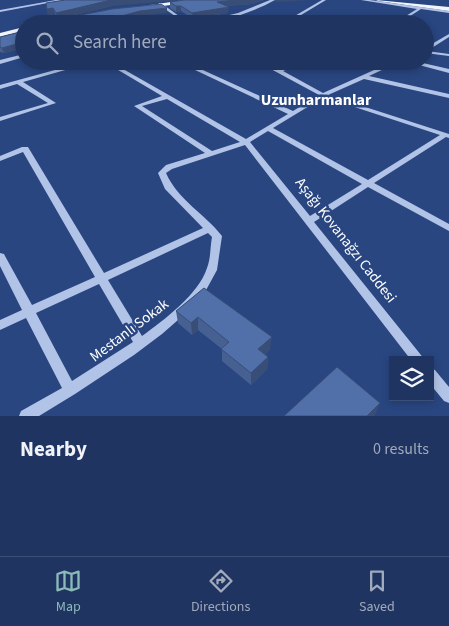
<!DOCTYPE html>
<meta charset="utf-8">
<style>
:root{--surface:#1f3461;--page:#2c3f6a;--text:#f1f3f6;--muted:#a1aabd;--line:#3c4f76;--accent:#8bbbb9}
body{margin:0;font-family:"Source Sans 3",sans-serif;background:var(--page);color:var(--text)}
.controls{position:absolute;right:15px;bottom:15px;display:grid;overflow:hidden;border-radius:0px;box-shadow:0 2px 8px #0003}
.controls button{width:45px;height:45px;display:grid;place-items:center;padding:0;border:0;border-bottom:1px solid var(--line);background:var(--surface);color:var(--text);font:25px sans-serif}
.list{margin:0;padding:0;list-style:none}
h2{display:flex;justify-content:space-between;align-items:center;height:65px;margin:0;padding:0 20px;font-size:21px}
h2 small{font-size:16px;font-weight:400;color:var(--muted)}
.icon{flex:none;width:28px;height:28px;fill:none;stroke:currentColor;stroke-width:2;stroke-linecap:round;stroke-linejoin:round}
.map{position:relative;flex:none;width:449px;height:416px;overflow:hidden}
.search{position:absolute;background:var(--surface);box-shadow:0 2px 8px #0003;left:15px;right:15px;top:15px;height:55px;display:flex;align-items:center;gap:12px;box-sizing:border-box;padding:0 18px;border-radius:28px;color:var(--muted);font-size:19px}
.sheet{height:140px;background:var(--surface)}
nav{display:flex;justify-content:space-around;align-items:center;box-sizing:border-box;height:70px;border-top:1px solid var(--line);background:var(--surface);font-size:14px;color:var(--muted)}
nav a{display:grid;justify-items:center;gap:2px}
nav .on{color:var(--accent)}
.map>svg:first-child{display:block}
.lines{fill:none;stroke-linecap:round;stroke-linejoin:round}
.minor{fill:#b1c3e6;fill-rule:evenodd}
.major{fill:#f2f5fd;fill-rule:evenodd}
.wall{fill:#466092}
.shaded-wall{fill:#394e77}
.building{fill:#5170aa;stroke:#394e77}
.labels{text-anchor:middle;stroke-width:5;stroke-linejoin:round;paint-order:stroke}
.street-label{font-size:15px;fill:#fff;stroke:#294681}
.far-district-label{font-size:16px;font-weight:bold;fill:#fff;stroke:#294681}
</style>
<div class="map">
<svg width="449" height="416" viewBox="0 0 449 416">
<rect width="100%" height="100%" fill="#294681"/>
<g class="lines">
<g class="minor">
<path d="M56 0H64L0 12V10Z"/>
<path d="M270 0H275C252 13 217 24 191 24L238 13Z"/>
<path d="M322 0H326L286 24H281Z"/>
<path d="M361 0H370L449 11V13L421 9 398 24H393L417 9Z"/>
<path d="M159 3H161L190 24H185L177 18 154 24H146L175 16 159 5Z"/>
<path d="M449 34V37L427 51 449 54V56L425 53V48Z"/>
<path d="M24 54V57L0 64V60Z"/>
<path d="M88 61H97L23 82 56 103 0 121V117L48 103 17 84 0 89V85Z"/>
<path d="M103 61H109L246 139 288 114 176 61H183L293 111 319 95 269 68 253 61H260L279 69 301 61H308L283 71 323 93 394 61H401L369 76 449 94V98L364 79 328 95 449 134V138L446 137 374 183 449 224V231L368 187 314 222 425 360H411L245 145 172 169 166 173C178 200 205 214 222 236L217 270 205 292 186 313 162 334 134 355 75 394 39 416H19L21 411 62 388 26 318 0 330V320L22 310 0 266V253L4 254 5 256 32 305 95 277 23 152 0 161V156L22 147H28L104 273 203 228 165 189 158 173 166 165 205 153 134 106 162 96ZM324 97 440 135 368 180 273 128ZM167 99 240 142 212 151 142 106ZM268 131 362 184 310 216 250 142ZM208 233 212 237C210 247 211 258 207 268 199 294 164 320 142 336L108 280ZM99 284 133 342 72 381 36 313Z"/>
<path d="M404 61H414L449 69V73Z"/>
<path d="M430 368 435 370 449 387V403L444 401 430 384Z"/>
</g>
<g class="major">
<path d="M185 0 187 3 146 8 143 6Z"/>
<path d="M376 0 449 7V11L378 1Z"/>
<path d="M71 12 73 15 34 24H22Z"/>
<path d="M24 27V31L0 37V33Z"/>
</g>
</g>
<g class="wall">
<path d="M184 0H264L252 4 227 6 228 13 193 19 181 11 176 12 170 8V2Z"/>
<path d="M46 3 112 6 58 19 55 14 48 15Z"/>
<path d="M24 31V48L4 53 0 52V37Z"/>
<path d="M204 288 270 349 265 354 268 357 267 369 251 385 222 361V349L198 330 192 335 178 323 176 311Z"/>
</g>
<g class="shaded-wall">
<path d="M111 0H183L112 6 58 19 56 13Z"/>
<path d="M236 0H264L252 4 217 7V2Z"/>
<path d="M275 0H310L275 2Z"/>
<path d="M176 6H181V11L176 12Z"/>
<path d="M229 7 228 13 193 19 192 13Z"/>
<path d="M53 8 55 14 48 15 47 9Z"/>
<path d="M167 8V13L140 16 111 24H92L140 11Z"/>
<path d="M24 42V48L4 53 2 48Z"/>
<path d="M198 317V330L192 335 191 323Z"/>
<path d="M272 337 270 349 258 362V349Z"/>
<path d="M268 357 267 369 251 385V373Z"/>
<path d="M380 403 375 415 374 416H367Z"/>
</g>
<g class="building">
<path d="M65 0H116H111L56 13 53 8 47 9 46 3Z"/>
<path d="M184 0H236L217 2 229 7 192 13 181 6H176L170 2Z"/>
<path d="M161 4 167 8 140 11 92 24H50V21L112 9Z"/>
<path d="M24 31V42L2 48 0 47V37Z"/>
<path d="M204 288 272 337 258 349 268 357 251 373 221 349 229 342 198 317 191 323 176 311Z"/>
<path d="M337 367 380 403 367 416H284Z"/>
</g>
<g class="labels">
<g class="street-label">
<text transform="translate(346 240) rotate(52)" y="5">Aşağı Kovanağzı Caddesi</text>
<text transform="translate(129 330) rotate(-37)" y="5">Mestanlı Sokak</text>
</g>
<g class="far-district-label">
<text x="316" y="105">Uzunharmanlar</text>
</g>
</g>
</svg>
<div class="controls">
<button><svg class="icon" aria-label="layers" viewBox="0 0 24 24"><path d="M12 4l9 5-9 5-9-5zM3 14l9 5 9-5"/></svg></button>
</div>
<div class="search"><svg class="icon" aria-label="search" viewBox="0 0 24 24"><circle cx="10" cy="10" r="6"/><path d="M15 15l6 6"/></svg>Search here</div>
</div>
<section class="sheet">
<h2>Nearby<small>0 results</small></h2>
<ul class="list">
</ul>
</section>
<nav>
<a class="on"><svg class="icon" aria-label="map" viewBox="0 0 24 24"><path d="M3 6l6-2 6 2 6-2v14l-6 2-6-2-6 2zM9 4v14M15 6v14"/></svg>Map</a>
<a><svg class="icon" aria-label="directions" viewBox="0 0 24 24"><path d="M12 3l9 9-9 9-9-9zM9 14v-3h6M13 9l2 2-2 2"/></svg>Directions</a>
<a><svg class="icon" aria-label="saved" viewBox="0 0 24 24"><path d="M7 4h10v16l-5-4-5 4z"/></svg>Saved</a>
</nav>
